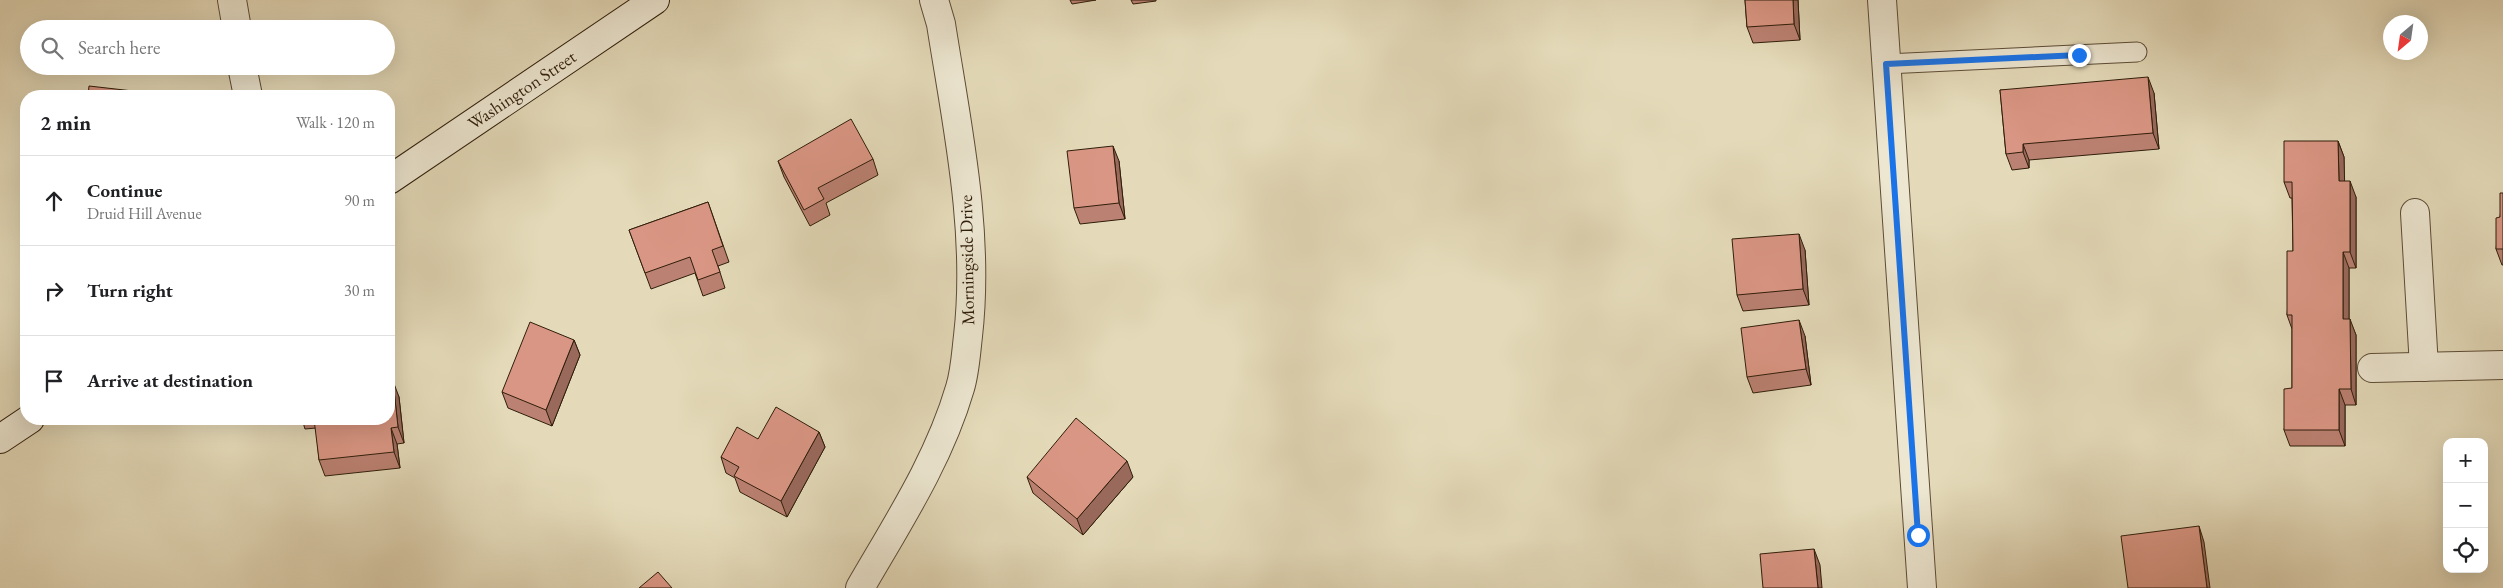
<!DOCTYPE html>
<meta charset="utf-8">
<style>
:root{--surface:#fff;--page:#f2f2f2;--text:#202124;--muted:#757577;--line:#e0e0e0}
body{margin:0;font-family:"EB Garamond",serif;background:var(--page);color:var(--text)}
.controls{position:absolute;right:15px;bottom:15px;display:grid;overflow:hidden;border-radius:10px;box-shadow:0 5px 20px #0002}
.controls button{width:45px;height:45px;display:grid;place-items:center;padding:0;border:0;border-bottom:1px solid var(--line);background:var(--surface);color:var(--text);font:25px sans-serif}
.compass{position:absolute;left:2383px;top:15px;width:45px;height:45px;border-radius:50%;background:var(--surface);box-shadow:0 5px 20px #0002;rotate:209deg}
.stop{position:absolute;width:15px;height:15px;margin:-11px;border:4px solid #1a73e8;border-radius:50%;background:#fff}
.stop.end{background:#1a73e8;border-color:#fff;box-shadow:0 1px 5px #0008}
.list{margin:0;padding:0;list-style:none}
h2{display:flex;justify-content:space-between;align-items:center;height:65px;margin:0;padding:0 20px;font-size:21px}
h2 small{font-size:16px;font-weight:400;color:var(--muted)}
.list li{display:grid;grid-template-columns:32px 1fr auto;gap:15px;align-items:center;box-sizing:border-box;height:90px;padding:0 20px;border-top:1px solid var(--line)}
.list b{display:block;font-size:19px;white-space:nowrap}
.list p{margin:0;font-size:16px;white-space:nowrap;color:var(--muted)}
.list em{font-size:16px;font-style:normal;color:var(--muted)}
.icon{flex:none;width:28px;height:28px;fill:none;stroke:currentColor;stroke-width:2;stroke-linecap:round;stroke-linejoin:round}
.map{position:relative;flex:none;width:2503px;height:588px;overflow:hidden}
.search{position:absolute;background:var(--surface);box-shadow:0 5px 20px #0002;left:20px;top:20px;width:375px;height:55px;display:flex;align-items:center;gap:12px;box-sizing:border-box;padding:0 18px;border-radius:28px;color:var(--muted);font-size:19px}
.panel{position:absolute;background:var(--surface);box-shadow:0 5px 20px #0002;left:20px;top:90px;width:375px;height:335px;border-radius:20px}
.map>svg:first-child{display:block}
.lines{fill:none;stroke-linecap:round;stroke-linejoin:round}
.lane-casing{stroke:#5c4c36;stroke-width:21}
.street-casing{stroke:#5c4c36;stroke-width:30}
.secondary-casing{stroke:#2f1d0a;stroke-width:30}
.lane{stroke:#ede7d2;stroke-width:19}
.street{stroke:#ede7d2;stroke-width:28}
.secondary{stroke:#ede7d2;stroke-width:28}
.wall{fill:#bb8172;stroke:#2f1d0a}
.shaded-wall{fill:#99695c;stroke:#2f1d0a}
.building{fill:#da9684;stroke:#2f1d0a}
.route{stroke:#1a73e8;stroke-width:6}
.labels{text-anchor:middle;stroke-width:4;stroke-linejoin:round;paint-order:stroke}
.street-label{font-size:18px;fill:#2f1d0a;stroke:#ede7d2}
</style>
<div class="map">
<svg width="2503" height="588" viewBox="0 0 2503 588">
<rect width="100%" height="100%" fill="#e4dab9"/>
<filter id="stains"><feTurbulence type="fractalNoise" baseFrequency=".004" numOctaves="4"/><feColorMatrix values="0 0 0 0 .2 0 0 0 0 .09 0 0 0 0 .02 0 0 0 .5 -.17"/></filter>
<radialGradient id="worn" r=".72"><stop offset=".6" stop-color="#630" stop-opacity="0"/><stop offset="1" stop-color="#630" stop-opacity=".3"/></radialGradient>
<g class="lines">
<g class="lane-casing">
<path id="lane" d="M1886 64 2137 52"/>
</g>
<g class="street-casing">
<g id="street">
<path d="M232 0 237 29"/>
<path d="M1882 0 1922 588"/>
<path d="M242 66 248 96"/>
<path d="M2415 213 2424 367"/>
<path d="M2372 368 2503 365"/>
<path d="M860 588C897 524 939 460 960 388 965 372 966 353 968 336 980 232 957 126 941 24L934 0"/>
</g>
</g>
<g class="secondary-casing">
<g id="secondary">
<path d="M389 180 655 0"/>
<path d="M0 439 30 419"/>
</g>
</g>
<use href="#lane" class="lane"/>
<use href="#street" class="street"/>
<use href="#secondary" class="secondary"/>
</g>
<g class="wall">
<path d="M1070 0H1096L1072 4Z"/>
<path d="M1131 0H1156V1L1133 4Z"/>
<path d="M1745 0H1798L1800 40 1753 43 1747 27Z"/>
<path d="M2000 90 2154 93 2159 149 2029 160V168L2012 170 2006 154Z"/>
<path d="M2338 141 2344 157V181L2356 197V268H2349V319L2356 335V405H2345V446H2290L2284 430 2292 388V329L2287 315 2293 251 2292 198H2290L2284 182Z"/>
<path d="M873 159 878 175 826 203 830 215 810 226 784 177 778 161Z"/>
<path d="M1119 161 1125 219 1080 224 1074 208Z"/>
<path d="M2503 193V265H2502L2496 249Z"/>
<path d="M708 202 729 262 718 266 725 288 703 296 695 273 651 289 629 230Z"/>
<path d="M1805 250 1809 305 1743 311 1737 295Z"/>
<path d="M1805 336 1811 385 1753 393 1747 377Z"/>
<path d="M574 340 580 355 552 426 508 408 502 392Z"/>
<path d="M389 366 391 382 399 397 404 443 397 444 400 468 325 476 319 460 316 428 305 429 302 419H389Z"/>
<path d="M819 432 825 447 787 517 740 492 735 478 726 473 721 457 758 439Z"/>
<path d="M1027 477H1133L1083 535 1033 493Z"/>
</g>
<g class="shaded-wall">
<path d="M1793 0H1798L1800 40 1794 24Z"/>
<path d="M2148 77 2154 93 2159 149 2153 133Z"/>
<path d="M2338 141 2344 157 2345 197 2339 181Z"/>
<path d="M2023 144 2029 160V168L2023 152Z"/>
<path d="M1113 146 1119 161 1125 219 1119 203Z"/>
<path d="M2350 181 2356 197V268L2350 252Z"/>
<path d="M1799 234 1805 250 1809 305 1803 289Z"/>
<path d="M2343 252 2349 268V335L2343 319Z"/>
<path d="M2350 319 2356 335V405L2351 389Z"/>
<path d="M1799 320 1805 336 1811 385 1806 369Z"/>
<path d="M574 340 580 355 552 426 546 410Z"/>
<path d="M389 366 390 369 393 398 389 386Z"/>
<path d="M393 381 399 397 404 443 398 427Z"/>
<path d="M2339 389 2345 405V446L2339 430Z"/>
<path d="M391 428 397 444 400 468 394 452Z"/>
<path d="M819 432 825 447 787 517 781 501Z"/>
<path d="M1127 461 1133 477 1083 535 1077 519Z"/>
<path d="M2199 526 2204 542 2210 588H2207Z"/>
<path d="M1814 549 1820 565 1822 588H1818Z"/>
</g>
<g class="building">
<path d="M1745 0H1793L1794 24 1747 27Z"/>
<path d="M2148 77 2153 133 2023 144V152L2006 154 2000 90Z"/>
<path d="M89 86 133 91V96H88Z"/>
<path d="M851 119 873 159 818 188 824 199 804 210 778 161Z"/>
<path d="M2284 141H2338L2339 181H2350V252H2343V319H2350L2351 389H2339V430H2284V389L2292 388V315H2287V251H2293L2292 182H2284Z"/>
<path d="M1113 146 1119 203 1074 208 1067 151Z"/>
<path d="M2500 193H2503V249H2496V218L2500 217Z"/>
<path d="M708 202 723 246 712 250 720 272 698 280 690 257 645 273 629 230Z"/>
<path d="M1799 234 1803 289 1737 295 1732 239Z"/>
<path d="M1799 320 1806 369 1747 377 1741 328Z"/>
<path d="M530 322 574 340 546 410 502 392Z"/>
<path d="M393 381 398 427 391 428 394 452 319 460 314 419H389V382Z"/>
<path d="M776 407 819 432 781 501 734 476 739 467 721 457 737 427 758 439Z"/>
<path d="M1076 418 1127 461 1077 519 1027 477Z"/>
<path d="M2199 526 2207 588H2128L2121 536Z"/>
<path d="M1814 549 1818 588H1763L1760 554Z"/>
<path d="M658 572 672 588H639Z"/>
</g>
<g class="lines">
<path class="route" d="M1918 535 1886 64 2079 55"/>
</g>
<g class="labels">
<g class="street-label">
<text transform="translate(522 90) rotate(-34)" y="6">Washington Street</text>
<text transform="translate(967 260) rotate(-91)" y="6">Morningside Drive</text>
</g>
</g>
<rect width="100%" height="100%" filter="url(#stains)"/>
<rect width="100%" height="100%" fill="url(#worn)"/>
</svg>
<div class="controls">
<button>+</button>
<button>−</button>
<button><svg class="icon" aria-label="locate" viewBox="0 0 24 24"><circle cx="12" cy="12" r="6"/><path d="M12 2v4M12 18v4M2 12h4M18 12h4"/></svg></button>
</div>
<svg class="compass" viewBox="-18 -18 36 36"><path d="M0-13l5 13h-10z" fill="#e53935"/><path d="M0 13l5-13h-10z" fill="#757577"/></svg>
<div class="stop" style="left:1918px;top:535px"></div>
<div class="stop end" style="left:2079px;top:55px"></div>
<div class="search"><svg class="icon" aria-label="search" viewBox="0 0 24 24"><circle cx="10" cy="10" r="6"/><path d="M15 15l6 6"/></svg>Search here</div>
<section class="panel">
<h2>2 min<small>Walk · 120 m</small></h2>
<ul class="list">
<li><svg class="icon" aria-label="ahead" viewBox="0 0 24 24"><path d="M12 20V5M6 11l6-6 6 6"/></svg><div><b>Continue</b><p>Druid Hill Avenue</p></div><em>90 m</em></li>
<li><svg class="icon" aria-label="right" viewBox="0 0 24 24"><path d="M7 20v-9h11M14 6l5 5-5 5"/></svg><div><b>Turn right</b></div><em>30 m</em></li>
<li><svg class="icon" aria-label="arrive" viewBox="0 0 24 24"><path d="M6 21V4h12l-3 4 3 4H6"/></svg><div><b>Arrive at destination</b></div></li>
</ul>
</section>
</div>
